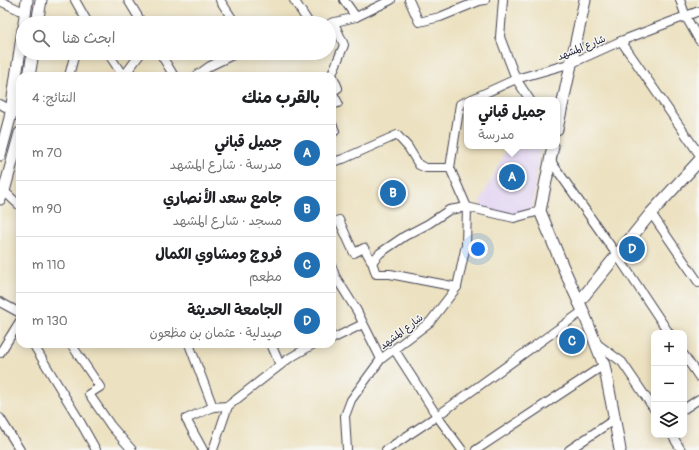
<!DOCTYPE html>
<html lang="ar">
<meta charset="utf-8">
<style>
:root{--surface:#fff;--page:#f6f6f6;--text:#202124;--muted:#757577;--line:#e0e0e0;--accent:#1f6fb2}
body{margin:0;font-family:Pangolin,"Playpen Sans Arabic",sans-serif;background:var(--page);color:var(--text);direction:rtl}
.controls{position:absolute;right:12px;bottom:12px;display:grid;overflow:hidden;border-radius:8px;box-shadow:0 2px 10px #0003}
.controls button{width:36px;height:36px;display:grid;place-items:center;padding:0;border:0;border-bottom:1px solid var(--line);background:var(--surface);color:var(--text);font:20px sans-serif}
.you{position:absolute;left:478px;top:249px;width:14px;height:14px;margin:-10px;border:3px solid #fff;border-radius:50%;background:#1a73e8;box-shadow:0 0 0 6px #1a73e833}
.badge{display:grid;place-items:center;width:26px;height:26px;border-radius:50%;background:var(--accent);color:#fff;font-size:13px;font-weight:700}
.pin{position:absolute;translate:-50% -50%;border:2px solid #fff;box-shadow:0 1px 4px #0006}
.popup{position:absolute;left:464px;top:97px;width:96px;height:52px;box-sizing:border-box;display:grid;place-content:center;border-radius:8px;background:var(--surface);filter:drop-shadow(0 1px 3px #0005);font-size:13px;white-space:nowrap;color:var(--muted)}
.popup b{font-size:15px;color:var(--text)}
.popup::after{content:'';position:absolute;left:50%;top:100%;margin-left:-8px;border:8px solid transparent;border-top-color:var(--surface)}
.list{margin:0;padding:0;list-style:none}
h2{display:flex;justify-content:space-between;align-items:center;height:52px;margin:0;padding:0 16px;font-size:17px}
h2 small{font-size:13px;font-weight:400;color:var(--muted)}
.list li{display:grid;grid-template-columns:26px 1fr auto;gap:12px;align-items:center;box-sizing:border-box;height:56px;padding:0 16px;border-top:1px solid var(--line)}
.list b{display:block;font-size:15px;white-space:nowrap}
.list p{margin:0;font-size:13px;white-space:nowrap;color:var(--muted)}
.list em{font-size:13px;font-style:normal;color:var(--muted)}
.icon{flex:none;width:22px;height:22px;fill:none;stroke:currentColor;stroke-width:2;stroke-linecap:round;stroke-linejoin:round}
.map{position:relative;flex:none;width:699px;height:450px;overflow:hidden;direction:ltr}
.search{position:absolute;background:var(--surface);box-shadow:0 2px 10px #0003;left:16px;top:16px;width:320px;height:44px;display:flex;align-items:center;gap:10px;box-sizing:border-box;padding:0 14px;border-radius:22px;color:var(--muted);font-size:15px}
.panel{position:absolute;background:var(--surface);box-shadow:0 2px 10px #0003;left:16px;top:72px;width:320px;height:276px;border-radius:12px;direction:rtl}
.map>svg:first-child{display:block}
.built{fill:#e2d4f3}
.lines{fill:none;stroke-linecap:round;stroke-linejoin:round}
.street-casing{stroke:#403f4f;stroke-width:10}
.secondary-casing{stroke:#403f4f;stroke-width:13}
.street{stroke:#fff;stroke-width:8}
.secondary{stroke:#fff;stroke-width:11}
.labels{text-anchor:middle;stroke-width:3;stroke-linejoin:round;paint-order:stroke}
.street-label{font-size:10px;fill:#22223b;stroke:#f6f6f2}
</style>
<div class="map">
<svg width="699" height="450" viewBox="0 0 699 450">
<rect width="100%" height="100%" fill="#f6f6f2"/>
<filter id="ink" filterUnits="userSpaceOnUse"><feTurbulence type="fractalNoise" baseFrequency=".025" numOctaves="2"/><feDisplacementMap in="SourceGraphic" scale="8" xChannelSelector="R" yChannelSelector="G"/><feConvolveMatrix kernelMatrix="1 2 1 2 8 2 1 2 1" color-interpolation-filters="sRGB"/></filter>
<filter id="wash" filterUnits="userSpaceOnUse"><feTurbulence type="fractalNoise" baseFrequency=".012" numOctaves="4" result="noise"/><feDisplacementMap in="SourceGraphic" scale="16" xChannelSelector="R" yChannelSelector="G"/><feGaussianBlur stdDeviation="0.9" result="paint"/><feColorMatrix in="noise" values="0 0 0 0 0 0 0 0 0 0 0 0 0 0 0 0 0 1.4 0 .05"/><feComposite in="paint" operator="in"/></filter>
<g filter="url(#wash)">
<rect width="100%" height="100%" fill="#ece1c0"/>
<path class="built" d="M508 146H540L532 209 515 216 482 208 480 202Z"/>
</g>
<g filter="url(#ink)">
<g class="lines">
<g class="street-casing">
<g id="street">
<path d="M75 0 88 23"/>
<path d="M128 0 142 23"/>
<path d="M220 0 235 23"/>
<path d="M294 0 309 23"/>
<path d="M344 0 356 17"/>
<path d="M409 0 419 22 440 17 479 1 485 0"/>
<path d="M503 0 500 37 516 79 530 100"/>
<path d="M680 0 686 17 699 40"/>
<path d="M0 1 26 13"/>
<path d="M331 23 356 17 391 0"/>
<path d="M621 41 699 154"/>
<path d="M108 53 123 76"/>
<path d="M160 53 174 76"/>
<path d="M69 76 75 53"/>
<path d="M124 76 141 53"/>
<path d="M196 76 210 66 237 53"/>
<path d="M470 100 516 79 572 63 621 41 699 11"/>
<path d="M0 104 20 115"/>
<path d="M332 105 338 103 332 92 338 88 332 74 344 45 334 23"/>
<path d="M332 124 335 131 332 133"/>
<path d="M550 160 617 255 669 333"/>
<path d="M332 162 343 159 397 135 408 147 419 165 426 168H450"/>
<path d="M4 191 20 206"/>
<path d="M651 213 699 283"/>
<path d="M332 223 339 220 354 253 364 248 372 262 376 274H390L457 287"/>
<path d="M372 262 380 253 405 236 428 224 449 210 467 207 514 218 540 211"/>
<path d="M332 267 335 276 357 311 381 359"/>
<path d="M0 302 20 313"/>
<path d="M332 339 363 324"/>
<path d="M596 343 622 362 654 409"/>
<path d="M33 344 78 418 96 450"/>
<path d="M71 344 100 387 89 394 111 426 132 450"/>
<path d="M189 344 213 407"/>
<path d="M271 344 280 365"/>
<path d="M394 349 437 416 462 450"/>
<path d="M0 353 20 321"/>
<path d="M684 355 699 377"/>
<path d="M684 409 699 399"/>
<path d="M0 418 20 450"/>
<path d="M672 435 681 450"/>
<path d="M203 450 186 419 213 407 228 406"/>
<path d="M213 450 228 406 288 359 314 344"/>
<path d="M347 450 345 416 351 400 381 359 430 322 457 287 466 245 467 207 450 168 460 104 467 101"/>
<path d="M386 450 437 416 583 311"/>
<path d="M476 450 604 365"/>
<path d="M569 450 615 419"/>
</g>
</g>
<g class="secondary-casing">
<g id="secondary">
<path d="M24 23 27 0"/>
<path d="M37 23 41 0"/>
<path d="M29 76 33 53"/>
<path d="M557 129 585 0"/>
<path d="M553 146 540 211 563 267 583 311 604 365 613 410 620 450"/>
<path d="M0 155 10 118 23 30"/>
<path d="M0 199 4 191 20 133"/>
<path d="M579 302 651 213 699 161"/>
</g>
</g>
<use href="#street" class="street"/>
<use href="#secondary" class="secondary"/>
</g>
</g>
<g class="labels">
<g class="street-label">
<text transform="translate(581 47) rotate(-22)" y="4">شارع المشهد</text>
<text transform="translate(401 331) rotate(-37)" y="4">شارع المشهد</text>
</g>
</g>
</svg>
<div class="controls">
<button>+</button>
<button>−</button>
<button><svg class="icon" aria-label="layers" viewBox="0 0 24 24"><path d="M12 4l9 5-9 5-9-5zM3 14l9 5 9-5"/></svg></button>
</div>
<div class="you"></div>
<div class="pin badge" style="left:512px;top:177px">A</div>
<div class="popup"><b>جميل قباني</b>مدرسة</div>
<div class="pin badge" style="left:393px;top:193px">B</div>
<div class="pin badge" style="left:572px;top:341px">C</div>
<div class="pin badge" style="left:632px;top:249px">D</div>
<div class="search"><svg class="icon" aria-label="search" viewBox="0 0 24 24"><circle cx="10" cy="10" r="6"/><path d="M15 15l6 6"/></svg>ابحث هنا</div>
<section class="panel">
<h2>بالقرب منك<small>النتائج: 4</small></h2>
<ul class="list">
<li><span class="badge">A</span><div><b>جميل قباني</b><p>مدرسة · شارع المشهد</p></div><em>70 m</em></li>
<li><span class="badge">B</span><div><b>جامع سعد الأنصاري</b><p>مسجد · شارع المشهد</p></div><em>90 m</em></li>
<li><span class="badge">C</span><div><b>فروج ومشاوي الكمال</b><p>مطعم</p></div><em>110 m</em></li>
<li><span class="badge">D</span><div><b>الجامعة الحديثة</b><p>صيدلية · عثمان بن مظعون</p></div><em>130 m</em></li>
</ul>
</section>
</div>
